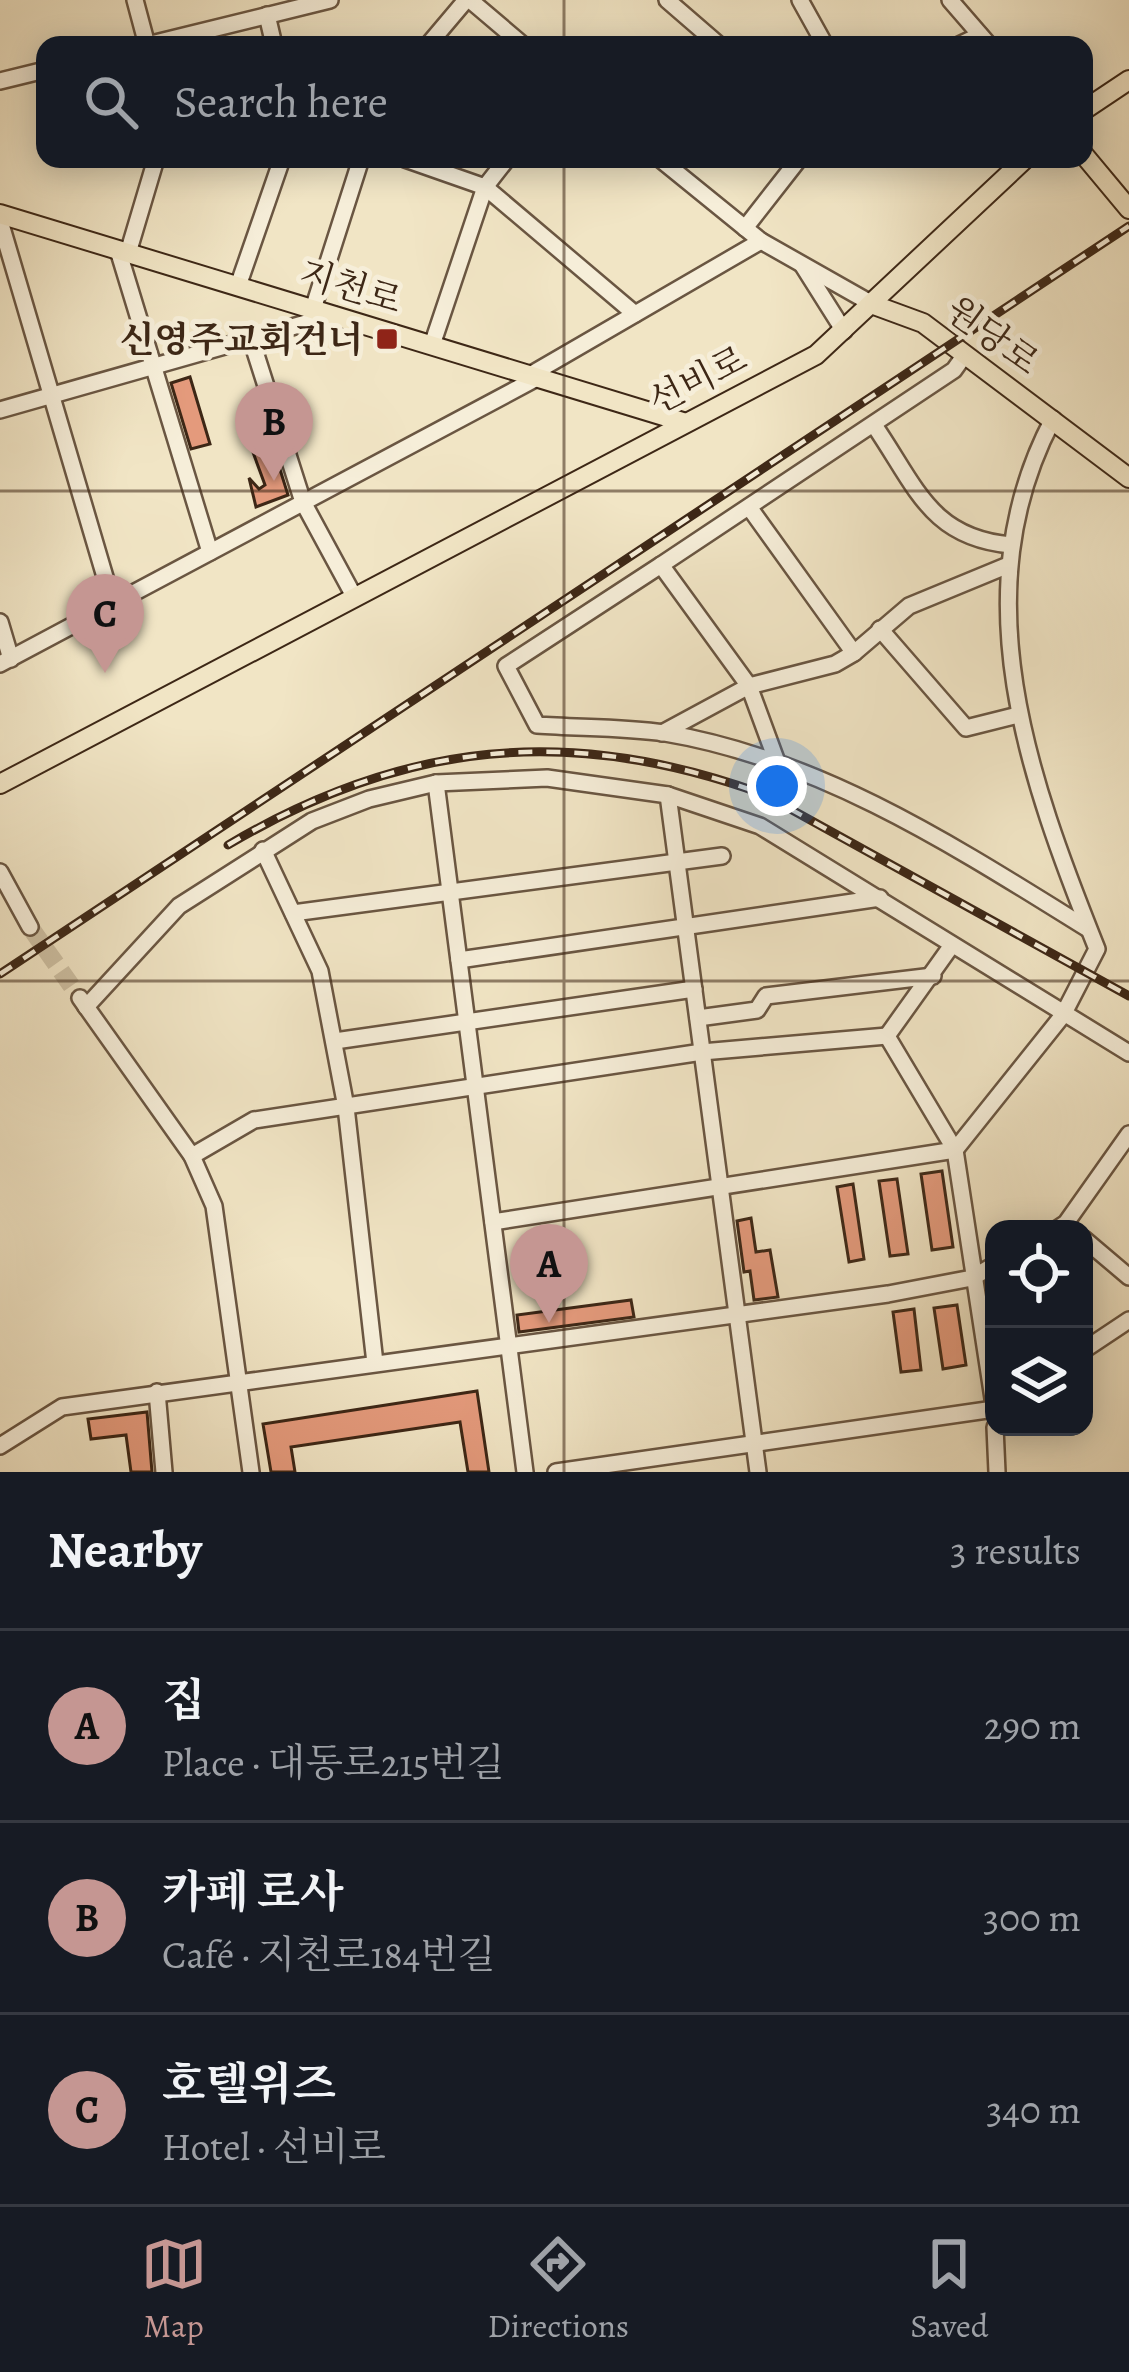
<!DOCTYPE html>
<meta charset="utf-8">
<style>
:root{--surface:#171b24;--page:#20242c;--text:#f1f3f6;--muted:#9ea1a6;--line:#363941;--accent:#c59692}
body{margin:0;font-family:Alegreya,"Noto Serif KR",serif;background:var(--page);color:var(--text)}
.controls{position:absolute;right:36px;bottom:36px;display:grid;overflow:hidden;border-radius:24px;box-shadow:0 6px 30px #0003}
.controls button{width:108px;height:108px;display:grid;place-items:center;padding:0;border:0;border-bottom:3px solid var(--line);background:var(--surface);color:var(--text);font:60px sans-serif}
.you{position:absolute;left:777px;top:786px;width:42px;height:42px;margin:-30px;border:9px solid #fff;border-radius:50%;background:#1a73e8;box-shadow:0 0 0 18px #1a73e833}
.badge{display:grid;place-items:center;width:78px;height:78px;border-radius:50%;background:var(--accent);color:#111;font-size:39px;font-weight:700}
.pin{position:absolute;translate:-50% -99px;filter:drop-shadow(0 3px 6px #0008)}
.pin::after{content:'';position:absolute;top:63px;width:42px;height:36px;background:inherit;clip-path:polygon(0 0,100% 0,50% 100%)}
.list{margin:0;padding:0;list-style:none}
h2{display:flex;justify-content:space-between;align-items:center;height:156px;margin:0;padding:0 48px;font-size:51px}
h2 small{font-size:39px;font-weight:400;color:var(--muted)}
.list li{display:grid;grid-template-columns:78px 1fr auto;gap:36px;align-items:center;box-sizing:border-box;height:192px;padding:0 48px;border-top:3px solid var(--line)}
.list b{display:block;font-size:45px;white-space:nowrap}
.list p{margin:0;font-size:39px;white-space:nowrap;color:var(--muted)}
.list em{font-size:39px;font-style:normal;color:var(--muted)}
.icon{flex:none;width:66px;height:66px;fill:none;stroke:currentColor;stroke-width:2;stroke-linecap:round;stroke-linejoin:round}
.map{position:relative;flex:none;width:1129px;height:1472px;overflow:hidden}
.search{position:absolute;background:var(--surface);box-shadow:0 6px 30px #0003;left:36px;right:36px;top:36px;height:132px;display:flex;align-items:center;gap:30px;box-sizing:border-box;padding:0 42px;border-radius:24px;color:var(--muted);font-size:45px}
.sheet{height:732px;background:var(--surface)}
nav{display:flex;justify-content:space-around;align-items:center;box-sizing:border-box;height:168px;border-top:3px solid var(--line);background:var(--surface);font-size:33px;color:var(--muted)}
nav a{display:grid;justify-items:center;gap:6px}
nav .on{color:var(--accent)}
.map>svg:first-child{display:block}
.building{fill:#e49a7c;stroke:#3d2716;stroke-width:3}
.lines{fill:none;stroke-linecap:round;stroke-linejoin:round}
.major-tunnel{stroke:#cdbfa2;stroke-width:18;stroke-dasharray:18 9;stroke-linecap:butt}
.minor-casing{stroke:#6a5642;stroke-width:20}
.major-casing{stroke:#3d2716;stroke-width:22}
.minor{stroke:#f6eed9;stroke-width:15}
.major{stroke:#f1e5c5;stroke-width:18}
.rail-casing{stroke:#3d2716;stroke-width:9}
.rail{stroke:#f6eed9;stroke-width:4.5;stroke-dasharray:14;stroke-linecap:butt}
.grid{fill:none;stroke:#3d2716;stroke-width:3;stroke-opacity:0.55}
.poi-dot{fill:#8f2418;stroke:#f6eed9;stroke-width:4.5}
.labels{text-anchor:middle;stroke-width:10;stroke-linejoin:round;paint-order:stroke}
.street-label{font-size:36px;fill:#3d2716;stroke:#f6eed9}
.poi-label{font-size:36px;font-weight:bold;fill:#3d2716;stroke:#f6eed9;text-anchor:end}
</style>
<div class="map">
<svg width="1129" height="1472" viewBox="0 0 1129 1472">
<rect width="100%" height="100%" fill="#f1e5c5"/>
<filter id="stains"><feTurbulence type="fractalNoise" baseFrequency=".00167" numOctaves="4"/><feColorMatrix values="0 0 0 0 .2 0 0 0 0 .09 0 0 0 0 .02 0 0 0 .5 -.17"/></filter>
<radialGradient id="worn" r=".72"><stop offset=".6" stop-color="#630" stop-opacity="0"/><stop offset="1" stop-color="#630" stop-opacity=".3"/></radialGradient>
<g class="building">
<path d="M190 377 210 444 191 449 171 383Z"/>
<path d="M268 431 288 495 256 507 249 478 259 489 265 485 247 436Z"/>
<path d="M942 1171 953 1247 932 1250 921 1174Z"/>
<path d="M897 1179 908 1254 890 1256 879 1181Z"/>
<path d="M853 1184 864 1259 849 1262 837 1187Z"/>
<path d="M751 1218 756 1252 770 1250 778 1297 754 1300 750 1271 744 1272 737 1221Z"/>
<path d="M631 1300 634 1317 519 1332 517 1315Z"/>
<path d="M957 1305 966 1365 943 1369 934 1308Z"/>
<path d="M914 1309 921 1370 901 1372 893 1312Z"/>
<path d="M477 1391 489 1472H468L460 1422 291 1447 295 1472H271L263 1424Z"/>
<path d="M147 1412 152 1472H131L126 1435 91 1439 88 1419Z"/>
</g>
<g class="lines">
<path class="major-tunnel" d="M30 927 80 998"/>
<g class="minor-casing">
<g id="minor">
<path d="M135 0 147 45"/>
<path d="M470 0 523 45"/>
<path d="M667 0 719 45"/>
<path d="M800 0 825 45"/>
<path d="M950 0 989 45"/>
<path d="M267 15 274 45"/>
<path d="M147 45 330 0"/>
<path d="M428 45 466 0"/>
<path d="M959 45 980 35"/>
<path d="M0 81 45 70"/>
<path d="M405 159 485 187 635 314"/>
<path d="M660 159 761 241 874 305"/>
<path d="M0 221 113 604"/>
<path d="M745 228 799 159"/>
<path d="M118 250 210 552"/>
<path d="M128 253 156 159"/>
<path d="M803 266 844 331"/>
<path d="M238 286 282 159"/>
<path d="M313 309 361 159"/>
<path d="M251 339 303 502 355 598"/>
<path d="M432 345 485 187 507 159"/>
<path d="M530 375 761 241"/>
<path d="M0 410 334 315"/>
<path d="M874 425C916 486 930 538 1011 545"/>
<path d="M661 565 954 370 964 356"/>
<path d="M0 622 11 659"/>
<path d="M880 629 966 728 1018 715"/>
<path d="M854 653 909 606 1006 566"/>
<path d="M0 664 537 378"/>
<path d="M662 733 749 686 835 664 854 653 749 507"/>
<path d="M777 762 749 686 661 565 506 666 537 725C579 728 623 727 665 733 821 759 956 847 1088 929"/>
<path d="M436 783 525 1472"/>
<path d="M668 795 758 1472"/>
<path d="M263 850 320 971 346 1107 375 1363"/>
<path d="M0 872 30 927"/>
<path d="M293 913 722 856"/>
<path d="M459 960 880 898"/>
<path d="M80 998 192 1156 214 1206 251 1472"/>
<path d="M86 1007 179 906 312 821 369 799 436 783 547 778 668 795 760 826 1129 1053"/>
<path d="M698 1018 757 1010 766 996 933 976"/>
<path d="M887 1036 955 1150 994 1405"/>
<path d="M887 1036 952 945"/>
<path d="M335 1041 694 989"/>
<path d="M192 1156 254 1120 702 1052 887 1036"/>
<path d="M493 1222 955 1150 1063 1015 1097 949C1029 779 961 593 1053 419"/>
<path d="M1057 1229 1066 1223 1129 1134"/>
<path d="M1084 1239 1129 1277"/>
<path d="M1084 1350 1129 1320"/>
<path d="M157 1392 164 1472"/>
<path d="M995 1427 997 1472"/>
<path d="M0 1446 62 1407 888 1294 972 1278 994 1265"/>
<path d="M556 1472 994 1409"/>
</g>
</g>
<g class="major-casing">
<g id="major">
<path d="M1084 110 1129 80"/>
<path d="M1084 155 1129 209"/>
<path d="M0 214 683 422"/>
<path d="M874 305 923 323 1129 478"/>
<path d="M0 784 816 355 1025 159"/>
</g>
</g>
<use href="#minor" class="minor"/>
<use href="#major" class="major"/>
<g class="rail-casing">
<g id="rail">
<path d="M228 845C404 741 570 724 763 794L1129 996"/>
<path d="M0 974 1129 226"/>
</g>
</g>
<use href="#rail" class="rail"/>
</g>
<path class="grid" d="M564 0V45M564 159V1472M0 491H1129M0 981H1129"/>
<rect class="poi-dot" x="375" y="327" width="24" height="24" rx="6"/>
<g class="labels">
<g class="street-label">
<text transform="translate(351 286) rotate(17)" y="13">지천로</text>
<text transform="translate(993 335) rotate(36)" y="13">원당로</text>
<text transform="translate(697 379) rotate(-27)" y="13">선비로</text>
</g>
<g class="poi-label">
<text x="363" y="352">신영주교회건너</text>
</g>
</g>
<rect width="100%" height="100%" filter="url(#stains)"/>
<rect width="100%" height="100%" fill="url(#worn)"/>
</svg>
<div class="controls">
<button><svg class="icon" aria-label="locate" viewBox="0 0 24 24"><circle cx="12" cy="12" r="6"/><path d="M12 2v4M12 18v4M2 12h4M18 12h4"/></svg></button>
<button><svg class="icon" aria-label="layers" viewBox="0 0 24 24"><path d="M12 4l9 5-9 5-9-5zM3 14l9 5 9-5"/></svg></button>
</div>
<div class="you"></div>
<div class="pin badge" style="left:549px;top:1323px">A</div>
<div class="pin badge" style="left:274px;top:481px">B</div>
<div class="pin badge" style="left:105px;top:673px">C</div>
<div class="search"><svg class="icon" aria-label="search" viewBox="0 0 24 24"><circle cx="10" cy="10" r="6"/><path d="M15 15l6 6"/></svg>Search here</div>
</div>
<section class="sheet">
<h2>Nearby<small>3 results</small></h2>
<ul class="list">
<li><span class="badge">A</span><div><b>집</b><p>Place · 대동로215번길</p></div><em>290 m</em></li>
<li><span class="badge">B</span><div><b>카페 로사</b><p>Café · 지천로184번길</p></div><em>300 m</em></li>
<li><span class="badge">C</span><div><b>호텔위즈</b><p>Hotel · 선비로</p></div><em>340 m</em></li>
</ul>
</section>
<nav>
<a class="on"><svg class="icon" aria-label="map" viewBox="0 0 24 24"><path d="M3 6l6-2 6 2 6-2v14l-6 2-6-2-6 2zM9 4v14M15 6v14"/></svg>Map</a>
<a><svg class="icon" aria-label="directions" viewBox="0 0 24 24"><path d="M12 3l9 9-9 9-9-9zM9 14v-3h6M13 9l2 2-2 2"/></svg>Directions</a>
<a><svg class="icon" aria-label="saved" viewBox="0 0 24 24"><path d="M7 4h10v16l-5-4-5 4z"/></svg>Saved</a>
</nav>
